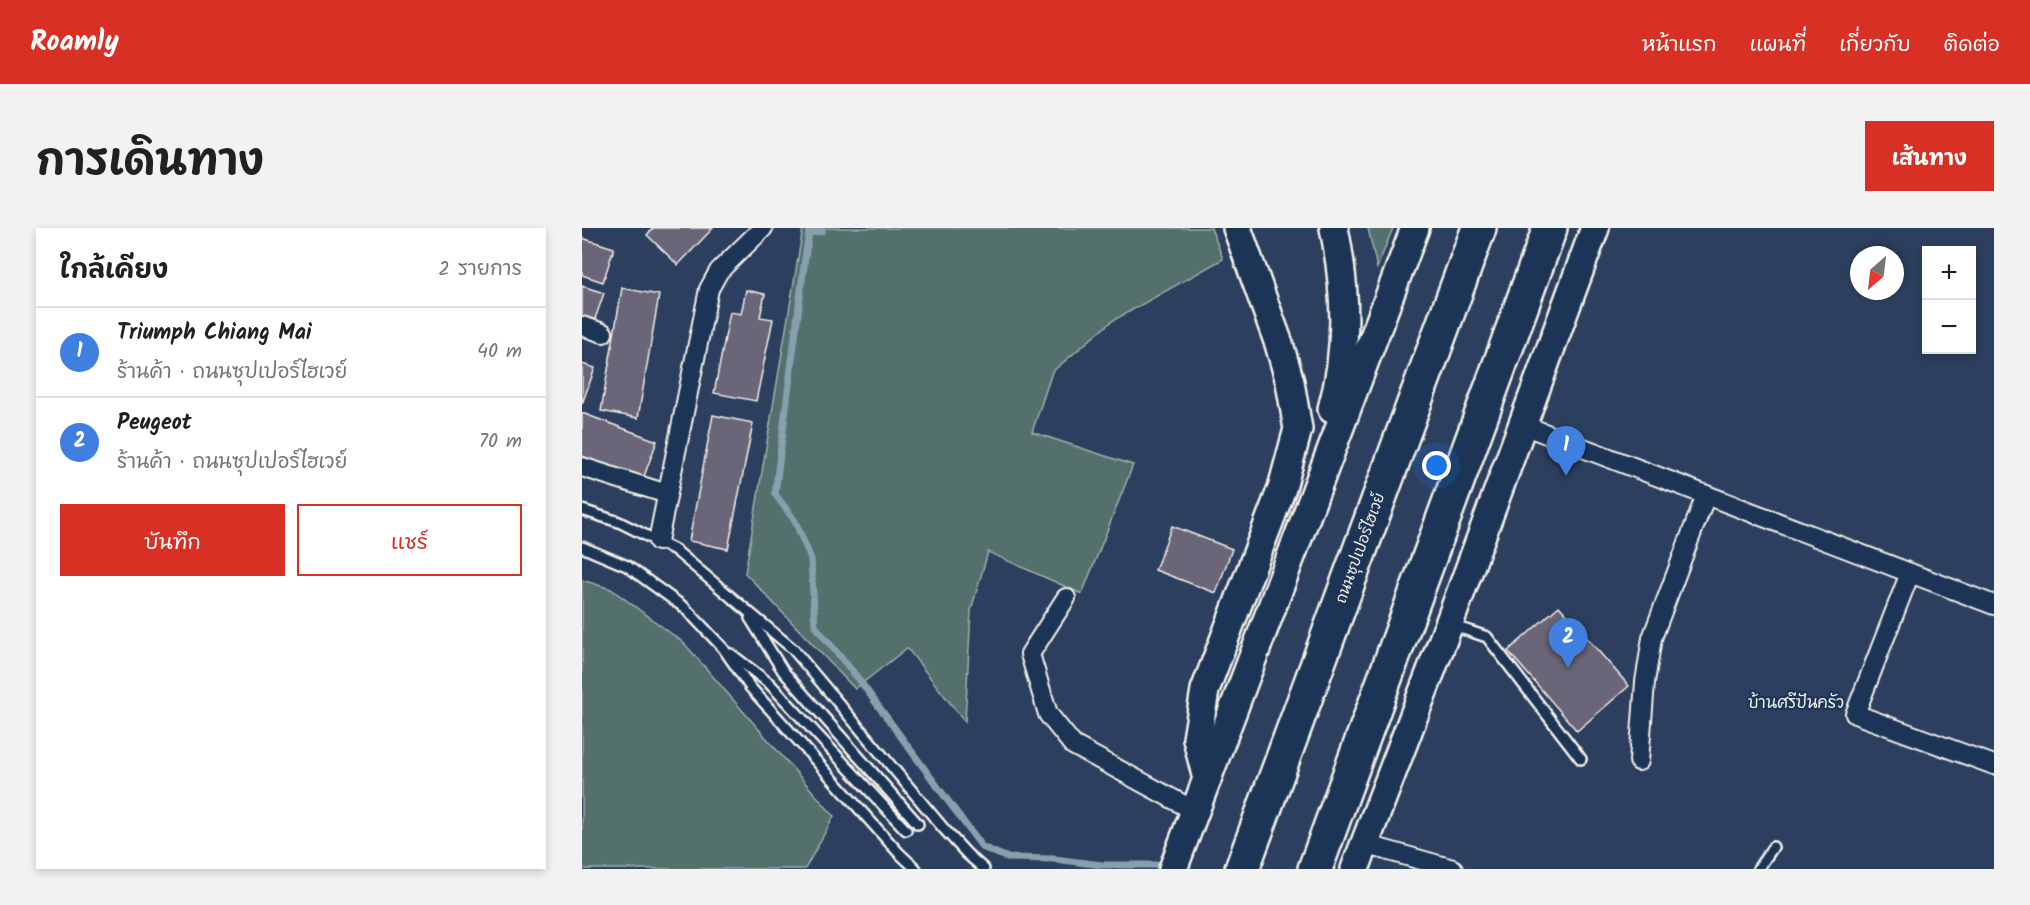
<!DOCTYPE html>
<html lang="th">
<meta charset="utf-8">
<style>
:root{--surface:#fff;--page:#f2f2f2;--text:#202124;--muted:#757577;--line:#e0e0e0;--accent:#d93025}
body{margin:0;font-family:Kalam,"Playpen Sans Thai",sans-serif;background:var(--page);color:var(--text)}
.controls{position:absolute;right:18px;top:18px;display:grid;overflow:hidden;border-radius:0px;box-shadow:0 3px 9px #0003}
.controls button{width:54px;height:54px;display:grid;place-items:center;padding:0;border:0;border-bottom:2px solid var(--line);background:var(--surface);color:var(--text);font:30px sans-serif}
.compass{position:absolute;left:1268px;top:18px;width:54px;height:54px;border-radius:50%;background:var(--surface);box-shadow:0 3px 9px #0003;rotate:208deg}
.you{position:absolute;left:855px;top:238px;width:21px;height:21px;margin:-15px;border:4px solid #fff;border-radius:50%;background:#1a73e8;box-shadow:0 0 0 9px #1a73e833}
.badge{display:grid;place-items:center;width:39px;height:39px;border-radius:50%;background:var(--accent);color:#fff;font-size:20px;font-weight:700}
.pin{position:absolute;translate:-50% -50px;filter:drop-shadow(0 2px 3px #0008)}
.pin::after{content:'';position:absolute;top:32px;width:21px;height:18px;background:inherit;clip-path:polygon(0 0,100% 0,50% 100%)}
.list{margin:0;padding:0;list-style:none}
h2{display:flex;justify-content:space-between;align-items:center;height:78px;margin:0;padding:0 24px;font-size:26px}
h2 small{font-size:20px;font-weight:400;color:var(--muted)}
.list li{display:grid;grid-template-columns:39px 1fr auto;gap:18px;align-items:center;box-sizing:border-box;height:90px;padding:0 24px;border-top:2px solid var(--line)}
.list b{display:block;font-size:22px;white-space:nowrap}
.list p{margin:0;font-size:20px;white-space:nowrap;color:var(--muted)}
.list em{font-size:20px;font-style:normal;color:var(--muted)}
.actions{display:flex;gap:12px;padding:18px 24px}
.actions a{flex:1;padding:14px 0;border:2px solid var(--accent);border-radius:0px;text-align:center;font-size:21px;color:var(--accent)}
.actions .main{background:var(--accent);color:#fff}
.map{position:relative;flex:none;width:1412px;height:641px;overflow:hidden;border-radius:0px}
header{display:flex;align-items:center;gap:36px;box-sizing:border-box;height:84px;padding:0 30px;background:var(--accent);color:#fff}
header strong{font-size:28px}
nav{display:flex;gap:33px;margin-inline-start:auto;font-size:21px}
.intro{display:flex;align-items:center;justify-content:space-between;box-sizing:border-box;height:144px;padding:0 36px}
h1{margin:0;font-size:42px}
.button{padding:15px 27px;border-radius:0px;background:var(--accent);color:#fff;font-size:21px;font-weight:700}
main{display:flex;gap:36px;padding:0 36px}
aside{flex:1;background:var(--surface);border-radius:0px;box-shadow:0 3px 9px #0003}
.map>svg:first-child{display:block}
.green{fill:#536f6d;stroke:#a4b0aa;stroke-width:1.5}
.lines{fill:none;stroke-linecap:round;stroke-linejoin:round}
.stream{stroke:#87a0ad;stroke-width:7}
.building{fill:#6a6578;stroke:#f4f1e8;stroke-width:1.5}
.lane-casing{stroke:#f4f1e8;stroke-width:14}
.street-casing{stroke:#f4f1e8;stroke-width:22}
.secondary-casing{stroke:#f4f1e8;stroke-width:32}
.highway-casing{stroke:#f4f1e8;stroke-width:38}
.lane{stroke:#1d3557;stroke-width:9}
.street{stroke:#1d3557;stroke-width:18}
.secondary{stroke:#1d3557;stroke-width:27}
.highway{stroke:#1d3557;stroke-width:33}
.labels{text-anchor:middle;stroke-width:4.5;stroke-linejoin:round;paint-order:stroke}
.street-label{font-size:15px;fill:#f4f1e8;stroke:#1d3557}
.neighbourhood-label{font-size:16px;fill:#f4f1e8;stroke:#1d3557}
</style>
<header>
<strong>Roamly</strong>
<nav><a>หน้าแรก</a><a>แผนที่</a><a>เกี่ยวกับ</a><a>ติดต่อ</a></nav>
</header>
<div class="intro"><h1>การเดินทาง</h1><a class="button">เส้นทาง</a></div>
<main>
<aside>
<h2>ใกล้เคียง<small>2 รายการ</small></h2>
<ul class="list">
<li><span class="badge" style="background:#3f7fe0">1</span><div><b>Triumph Chiang Mai</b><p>ร้านค้า · ถนนซุปเปอร์ไฮเวย์</p></div><em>40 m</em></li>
<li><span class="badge" style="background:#3f7fe0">2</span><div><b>Peugeot</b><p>ร้านค้า · ถนนซุปเปอร์ไฮเวย์</p></div><em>70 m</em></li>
</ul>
<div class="actions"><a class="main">บันทึก</a><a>แชร์</a></div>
</aside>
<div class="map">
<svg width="1412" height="641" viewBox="0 0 1412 641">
<rect width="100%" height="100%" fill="#2c3f5e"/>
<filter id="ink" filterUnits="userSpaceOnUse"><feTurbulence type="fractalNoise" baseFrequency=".0167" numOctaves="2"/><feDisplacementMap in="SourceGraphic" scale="12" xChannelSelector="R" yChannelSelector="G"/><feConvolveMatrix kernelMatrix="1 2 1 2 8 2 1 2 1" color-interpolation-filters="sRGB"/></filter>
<g filter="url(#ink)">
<g class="green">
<path d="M221 0H629L641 31 530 93 470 144 450 204 551 237 500 366 406 324 389 382 383 494 325 420 273 461 163 345Z"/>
<path d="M786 0H811L795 40Z"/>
<path d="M0 352 29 361 102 415 252 588 223 641H0Z"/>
</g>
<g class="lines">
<path class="stream" d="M237 0 240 3 227 5 223 30 193 266 213 293 229 331 233 398 275 449 400 619 426 630 472 631 520 637H586"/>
</g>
<g class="building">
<path d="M71 0H131L96 37 65 7Z"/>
<path d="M0 10 32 20 21 54 0 47Z"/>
<path d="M0 58 22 65 12 94 0 89Z"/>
<path d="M40 60 77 67 56 190 19 183Z"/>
<path d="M164 62 183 66 178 89 191 91 174 173 132 165 148 84 159 86Z"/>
<path d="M0 136 13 140 0 176Z"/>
<path d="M0 185 75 213 61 251 0 228Z"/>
<path d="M131 187 171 195 146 321 107 313Z"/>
<path d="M590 298 650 321 634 365 573 342Z"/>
<path d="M977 378 1047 458 995 503 926 423Z"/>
</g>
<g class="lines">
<g class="lane-casing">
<g id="lane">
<path d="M0 282 37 294 93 322 211 421 362 601 385 626 402 641"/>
<path d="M0 319 45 338 103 380 141 420 168 459 316 624 334 641"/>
<path d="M168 390 201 443 336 596"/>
<path d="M869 397 905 409 999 531"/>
<path d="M149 426 188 456 324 602"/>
<path d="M1176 641 1191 619"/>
</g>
</g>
<g class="street-casing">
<g id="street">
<path d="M0 98 21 105"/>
<path d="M941 197 1412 377"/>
<path d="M0 239 85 266"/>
<path d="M76 313 127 61 137 43 181 0"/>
<path d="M1328 345 1273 486 1412 537"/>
<path d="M484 370 448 426 466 486 491 517 613 583"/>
<path d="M1057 533 1063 454 1070 410 1124 267"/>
<path d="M782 616 871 641"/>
</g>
</g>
<g class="secondary-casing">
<g id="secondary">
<path d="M750 181C767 122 764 59 752 0"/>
<path d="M625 551 615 511 623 462 700 260 716 201 708 154 697 116 655 0"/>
<path d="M591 641 833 0"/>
<path d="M773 641 867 396 1013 0"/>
</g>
</g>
<g class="highway-casing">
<g id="highway">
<path d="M660 641 897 0"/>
<path d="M733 641 968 0"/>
</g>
</g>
<use href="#lane" class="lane"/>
<use href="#street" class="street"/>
<use href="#secondary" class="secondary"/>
<use href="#highway" class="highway"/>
</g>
</g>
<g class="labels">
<g class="street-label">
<text transform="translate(778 320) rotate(-70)" y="5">ถนนซุปเปอร์ไฮเวย์</text>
</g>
<g class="neighbourhood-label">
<text x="1214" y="480">บ้านศรีปันครัว</text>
</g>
</g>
</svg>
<div class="controls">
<button>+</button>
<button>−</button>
</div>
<svg class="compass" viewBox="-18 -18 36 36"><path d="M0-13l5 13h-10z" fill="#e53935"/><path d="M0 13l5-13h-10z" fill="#757577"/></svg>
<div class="you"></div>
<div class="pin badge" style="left:984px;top:248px;background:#3f7fe0">1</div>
<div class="pin badge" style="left:986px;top:440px;background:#3f7fe0">2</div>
</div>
</main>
